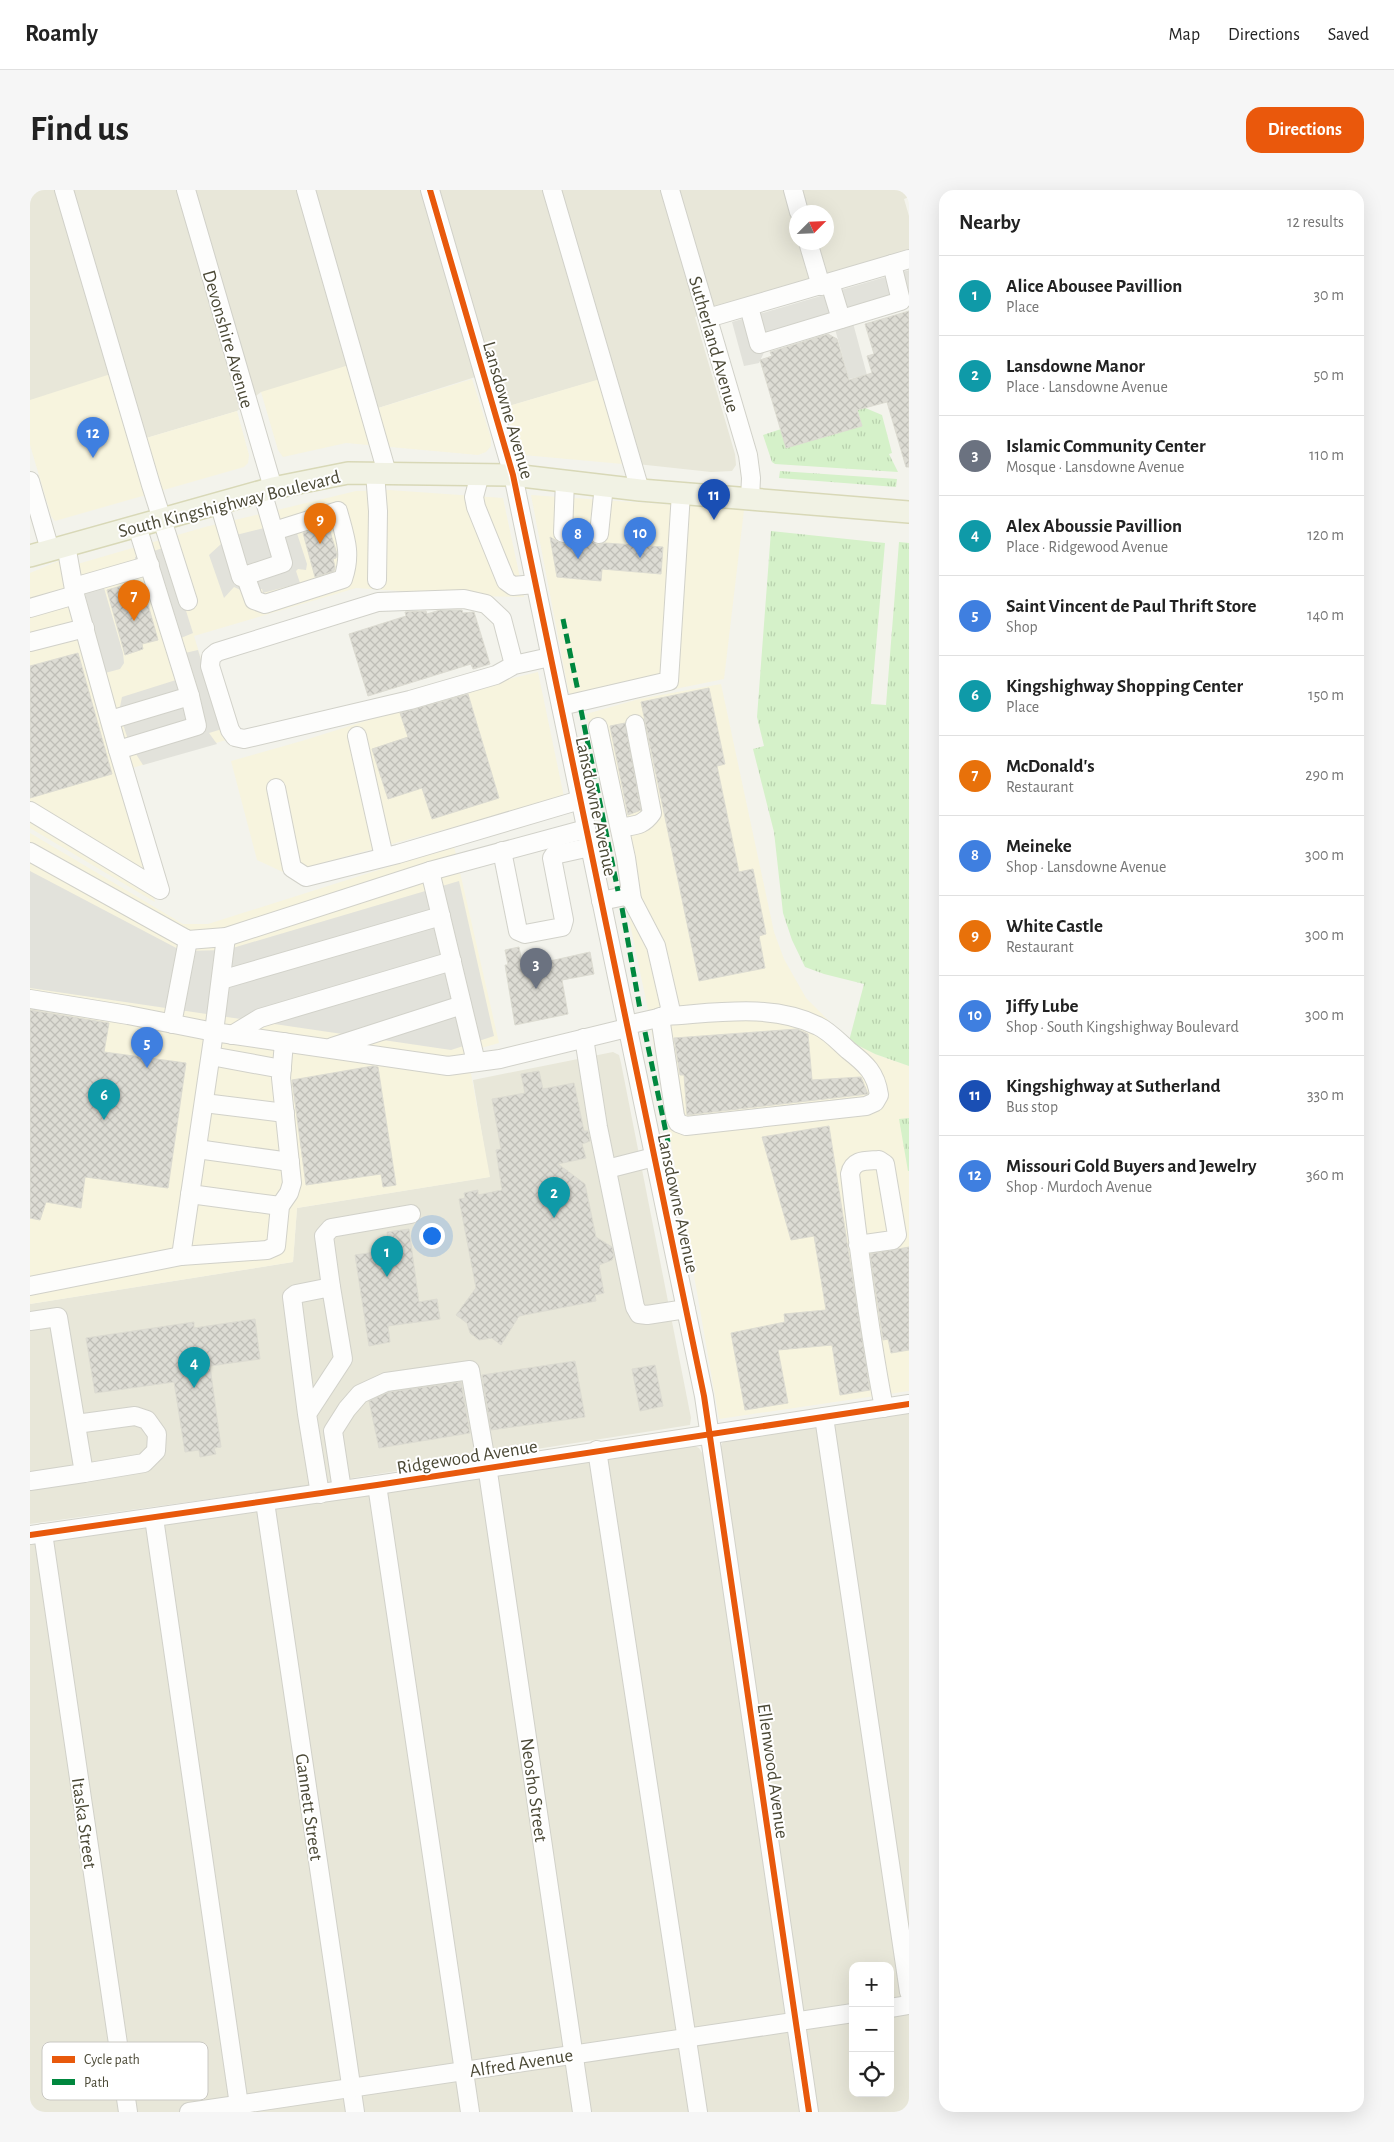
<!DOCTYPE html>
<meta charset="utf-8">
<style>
:root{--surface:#fff;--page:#f6f6f6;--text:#222;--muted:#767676;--line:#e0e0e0;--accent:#ea580c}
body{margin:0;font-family:"Alegreya Sans",sans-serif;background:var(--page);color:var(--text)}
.controls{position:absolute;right:15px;bottom:15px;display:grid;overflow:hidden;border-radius:10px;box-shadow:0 5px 20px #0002}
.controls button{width:45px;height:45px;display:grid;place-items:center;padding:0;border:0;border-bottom:1px solid var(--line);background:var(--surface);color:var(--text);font:25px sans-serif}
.compass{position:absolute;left:759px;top:15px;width:45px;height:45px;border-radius:50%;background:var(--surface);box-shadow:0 5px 20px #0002;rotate:66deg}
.you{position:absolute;left:401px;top:1045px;width:18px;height:18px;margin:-12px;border:4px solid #fff;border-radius:50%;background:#1a73e8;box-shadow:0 0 0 8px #1a73e833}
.badge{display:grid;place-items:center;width:32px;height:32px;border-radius:50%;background:var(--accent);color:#fff;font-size:16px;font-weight:700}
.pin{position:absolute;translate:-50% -41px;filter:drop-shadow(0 1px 2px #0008)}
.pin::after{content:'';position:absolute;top:26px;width:18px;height:15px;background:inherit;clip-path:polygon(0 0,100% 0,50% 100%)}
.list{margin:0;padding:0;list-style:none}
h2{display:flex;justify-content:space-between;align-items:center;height:65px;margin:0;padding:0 20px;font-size:21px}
h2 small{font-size:16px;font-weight:400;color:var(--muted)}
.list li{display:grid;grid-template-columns:32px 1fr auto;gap:15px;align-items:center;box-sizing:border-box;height:80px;padding:0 20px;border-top:1px solid var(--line)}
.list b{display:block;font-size:19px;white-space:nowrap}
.list p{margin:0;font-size:16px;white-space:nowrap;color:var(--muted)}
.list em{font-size:16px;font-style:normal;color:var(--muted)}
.icon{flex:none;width:28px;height:28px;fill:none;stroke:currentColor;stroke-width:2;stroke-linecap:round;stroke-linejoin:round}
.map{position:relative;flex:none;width:879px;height:1922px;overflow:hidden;border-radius:15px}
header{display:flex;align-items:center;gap:30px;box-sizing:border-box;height:70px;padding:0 25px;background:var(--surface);border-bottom:1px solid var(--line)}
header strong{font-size:24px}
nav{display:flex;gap:28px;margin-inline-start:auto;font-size:18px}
.intro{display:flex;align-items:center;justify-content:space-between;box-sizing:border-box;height:120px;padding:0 30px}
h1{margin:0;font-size:35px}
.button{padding:12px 22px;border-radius:15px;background:var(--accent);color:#fff;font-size:18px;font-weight:700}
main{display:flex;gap:30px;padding:0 30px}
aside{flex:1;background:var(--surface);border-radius:15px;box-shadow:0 5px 20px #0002}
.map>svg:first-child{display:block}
.residential{fill:#e8e7d9;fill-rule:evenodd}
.commercial{fill:#f7f4de}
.grass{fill:url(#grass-tufts)}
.parking{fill:#e2e2db}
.building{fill:url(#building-cross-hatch);stroke:#dcdbd1}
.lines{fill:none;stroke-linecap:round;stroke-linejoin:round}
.minor-casing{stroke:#d1d1c9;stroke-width:20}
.major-casing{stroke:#d8d8b7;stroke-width:24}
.minor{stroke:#fdfdfc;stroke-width:18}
.major{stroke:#f1f2e4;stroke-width:21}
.quiet{stroke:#00873e;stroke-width:5;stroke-dasharray:10 5;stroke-linecap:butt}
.cycleway-casing{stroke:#fff;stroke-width:9}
.cycleway{stroke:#e8590c;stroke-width:6}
.labels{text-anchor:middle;stroke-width:4;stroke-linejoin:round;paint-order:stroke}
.street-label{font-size:19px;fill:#4b4936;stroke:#fff}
.key{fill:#fff;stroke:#c9c8c3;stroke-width:1}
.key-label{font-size:14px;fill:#4b4936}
</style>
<header>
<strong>Roamly</strong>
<nav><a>Map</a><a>Directions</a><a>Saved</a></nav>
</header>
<div class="intro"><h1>Find us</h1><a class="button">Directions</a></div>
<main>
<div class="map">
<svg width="879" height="1922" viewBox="0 0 879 1922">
<defs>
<pattern id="grass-tufts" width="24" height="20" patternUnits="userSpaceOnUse" patternTransform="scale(1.25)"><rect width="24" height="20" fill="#d5f1c9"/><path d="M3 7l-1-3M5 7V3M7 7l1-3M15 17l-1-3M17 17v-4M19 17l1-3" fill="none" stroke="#b8d0ad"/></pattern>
<pattern id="building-cross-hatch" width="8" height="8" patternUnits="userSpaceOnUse" patternTransform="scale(1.25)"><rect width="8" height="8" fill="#dddcd4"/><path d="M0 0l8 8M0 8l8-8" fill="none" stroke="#bfbeb7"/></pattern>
</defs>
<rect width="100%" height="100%" fill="#f3f3ec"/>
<g class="residential">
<path d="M0 0H879V7L874 9 879 26V64L665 127 705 264 706 275 702 281 681 282 607 274 582 186 472 218 461 182 345 219 231 202 207 221 113 249 0 210ZM766 22H796V52H766Z"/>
<path d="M583 862 589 865 591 873 661 1228 660 1235 272 1296 0 1334V1114L263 1072 267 1018 459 987 443 890Z"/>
<path d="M879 1223V1922H788L690 1260 692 1253 701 1249ZM823 1776H860V1903H823Z"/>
<path d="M662 1255 669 1258 674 1266 769 1922H0V1353Z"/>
</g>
<g class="commercial">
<path d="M332 171 345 219 442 189 461 248V256L456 262 448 265 316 253 253 267 248 260 231 202Z"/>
<path d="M93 180 113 249 207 221 219 265 218 273 214 277 25 331 21 326 0 255V210Z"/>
<path d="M570 189 593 274 493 265 486 261 472 218Z"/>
<path d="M359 300 473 308 494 407 445 406 326 398 164 446 196 550 99 579 44 375 175 337 243 321 326 301Z"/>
<path d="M501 305 714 320 694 489 542 520Z"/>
<path d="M31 370 125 712 0 638V383Z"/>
<path d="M508 482 534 607 255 683 227 670 201 571 275 550 437 499Z"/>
<path d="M691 494 744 742 754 769 776 808 819 851 845 864 879 876V928L870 930 879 981V1201L689 1229 617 815 556 524 609 509Z"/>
<path d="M0 643 153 734H178L424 656 469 853 437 862 460 987 267 1018 263 1072 0 1114Z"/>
</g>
<g class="grass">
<path d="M826 214 852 225 862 263 859 264 868 282 745 274 742 272 733 245 751 239 832 236Z"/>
<path d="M750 281 867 289 866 297 749 288Z"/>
<path d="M741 341 855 353 841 514 856 515 869 352 879 353V876L845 864 819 851 834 794 794 784 775 777 762 750 753 723 744 642 723 559 734 556 727 527Z"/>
<path d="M879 928V981H878L869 929Z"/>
</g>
<g class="parking">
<path d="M879 80V116L823 133 837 185 819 189 805 139 737 156 729 173 714 176 702 132Z"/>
<path d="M263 331 277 374 276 380 268 379 266 381 270 393 233 403 232 399 217 403 204 397 194 408 179 365 191 354 190 349Z"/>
<path d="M136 357 163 443 151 448 155 463 168 460 192 539 179 543 187 554 113 575 106 564 103 565 89 522 92 507 146 490 115 386 74 398 93 463 94 473 90 479 75 483 52 392 105 373V367Z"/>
<path d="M0 681 152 761 196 760 429 691 464 846 421 860 0 798Z"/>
</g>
<g class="building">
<path d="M879 121V277H876L857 212 827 220 832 236 756 258 730 170 742 166 740 162 798 144 807 149 819 190 842 183 837 166 844 164 835 134Z"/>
<path d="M298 335 307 364 306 368 303 369 305 377 304 381 285 387 273 343Z"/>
<path d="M520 347 532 354 541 349 562 351 568 355 575 353 633 357 631 384 572 379 571 391 527 387Z"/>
<path d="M109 391 114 412 117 411 128 450 112 454 113 459 95 465 77 400Z"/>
<path d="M410 420H432L433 423 444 422 460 474 443 479 441 474 338 506 319 444 376 426 375 422 396 421 397 424Z"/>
<path d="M48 463 82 584 0 608V476Z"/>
<path d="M679 498 695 574 687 576 709 682 723 679 736 744 729 746 735 778 669 791 611 512Z"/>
<path d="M438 504 469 608 402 629 392 598 358 609 342 559 378 547 370 523Z"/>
<path d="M595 533 611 620 598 625 580 536Z"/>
<path d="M489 757 492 772 519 766 520 771 560 762 564 784 532 790 538 824 485 835 475 775H478L475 760Z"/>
<path d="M0 820 79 833 74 862 156 873 138 998 55 987 51 1018 16 1012 10 1030 0 1028Z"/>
<path d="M767 839 778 844 782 890 831 887 838 904 657 925 654 885H650L644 848Z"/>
<path d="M343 876 348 877 366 995 353 997 351 984 276 995 262 890Z"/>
<path d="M509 881 513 899 544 893 554 941H558L560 951 552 954 556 968 528 974 555 994 566 1047 582 1057 584 1066 582 1070 569 1075 574 1103 565 1105 566 1111 489 1126 471 1155 462 1148 449 1150 440 1143 437 1133 426 1125 446 1098 429 1009 435 1008 434 1003 448 1000V1005L472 1000 466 960 471 959 462 909 495 903 491 884Z"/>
<path d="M799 936 840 1200 810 1205 802 1155 748 1160 758 1213 715 1220 701 1143 755 1132 754 1124 796 1120 784 1046 761 1050 732 947Z"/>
<path d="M379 1039 389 1112 407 1109 410 1129 358 1136 360 1152 339 1156 325 1065 359 1060 357 1042Z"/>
<path d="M879 1057V1160L861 1163 858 1149 853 1150 840 1064Z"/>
<path d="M225 1129 230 1169 180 1176 191 1257 184 1258 186 1264 170 1267 169 1260 155 1262 144 1192 65 1203 56 1148 164 1132V1138Z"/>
<path d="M545 1171 555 1227 461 1240 452 1185Z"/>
<path d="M625 1175 633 1216 610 1221 602 1179Z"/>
<path d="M431 1192 440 1243 349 1258 339 1211 359 1202Z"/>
</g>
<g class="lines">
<g class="minor-casing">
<g id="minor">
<path d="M34 0 121 295 158 411"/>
<path d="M156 0 243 298"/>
<path d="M276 0 357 283"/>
<path d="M400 0 483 285 674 1206 779 1922"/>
<path d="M522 0 610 300"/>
<path d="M640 0 718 265 721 288 720 309"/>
<path d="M763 0 769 22"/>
<path d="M778 52 791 96"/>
<path d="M800 93 811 129"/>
<path d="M719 117 729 154 871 111 862 74"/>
<path d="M678 128 879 69"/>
<path d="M345 283 348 321 347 390"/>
<path d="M450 284 444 307 446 317 476 391 483 396 505 394"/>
<path d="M0 291 20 360"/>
<path d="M189 313 211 387 253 373 232 301"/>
<path d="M533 343 535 291"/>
<path d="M569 344 574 295"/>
<path d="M215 385 224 410 235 414 313 389C322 363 315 347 308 321L244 341"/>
<path d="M44 397 120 375"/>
<path d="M0 418 45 405"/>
<path d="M0 452 55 438"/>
<path d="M484 475 472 429 456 414 434 409 348 412 187 462 181 467 180 476 200 540 205 547 214 549 380 510 466 485 484 475 520 467"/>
<path d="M531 516 639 491 651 303"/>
<path d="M80 530 160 506 107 336"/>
<path d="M568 537 596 668 602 710"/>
<path d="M327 546 354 667"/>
<path d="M88 560 167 536 160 506"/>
<path d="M246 598 262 678 276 687 368 664 550 610"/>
<path d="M0 621 130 700 88 560 45 405 36 355"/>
<path d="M590 638C605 635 613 636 622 623L605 534"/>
<path d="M472 661 488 741 495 744 532 737 534 730 522 668 524 665 560 657"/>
<path d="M0 662 158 750 196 747 400 681 556 639"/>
<path d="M400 681 446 872"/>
<path d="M571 711 595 706 602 710 626 756 640 817 637 826 597 835"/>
<path d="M191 790 411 726"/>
<path d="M0 809 98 825 184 842 418 876 470 869 597 838"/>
<path d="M630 827 645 926 648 933 656 936 836 916 845 912 849 905C846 883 836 874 818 860 809 852 799 841 788 836 742 813 686 823 637 826"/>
<path d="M142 834 158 750"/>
<path d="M202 845 230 828 422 771"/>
<path d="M554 848 568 937 605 1117 609 1124 617 1125 656 1119"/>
<path d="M302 857 432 815"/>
<path d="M181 866 252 879"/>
<path d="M174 913 255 923"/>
<path d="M167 959 260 972"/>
<path d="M577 979 624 967"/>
<path d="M160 1004 250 1016"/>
<path d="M828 1055 863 1050 867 1045 855 974 849 970C836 971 823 969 820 984 829 1062 839 1140 854 1218"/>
<path d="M151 1066 237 1060 246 1056 250 1016 259 1003 262 993 251 888 254 852"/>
<path d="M0 1096 151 1066 184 842 196 747"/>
<path d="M301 1097 294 1046 301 1038 381 1024"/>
<path d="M0 1131 28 1127 54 1283 0 1291"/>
<path d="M277 1224 262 1107 266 1104 301 1097 313 1169 277 1224 290 1304"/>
<path d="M794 1227 879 1802"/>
<path d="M46 1234 105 1226 117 1230 127 1244 126 1261 114 1273 54 1283"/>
<path d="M567 1260 668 1922"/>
<path d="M347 1295 440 1922"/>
<path d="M312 1300 303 1241 317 1219 330 1204 356 1192 440 1180 459 1289 552 1922"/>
<path d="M235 1312 325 1922"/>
<path d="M124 1328 210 1922"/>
<path d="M13 1343 98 1922"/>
<path d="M0 1345 347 1295 879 1214"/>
<path d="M860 1818 879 1815"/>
<path d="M159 1922 823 1823"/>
</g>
</g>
<g class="major-casing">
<path id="major" d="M0 366 243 298 318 283 483 285 610 300 879 322"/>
</g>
<use href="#minor" class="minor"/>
<use href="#major" class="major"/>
<g class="quiet">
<path d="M533 429 548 501"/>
<path d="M551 520 588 701"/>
<path d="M592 718 610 819"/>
<path d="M615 842 638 952"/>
</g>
<g class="cycleway-casing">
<g id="cycleway">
<path d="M400 0 483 285 674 1206 779 1922"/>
<path d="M0 1345 347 1295 879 1214"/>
</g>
</g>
<use href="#cycleway" class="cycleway"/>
</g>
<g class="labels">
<g class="street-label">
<text transform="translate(199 149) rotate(74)" y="7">Devonshire Avenue</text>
<text transform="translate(685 154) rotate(74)" y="7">Sutherland Avenue</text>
<text transform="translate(479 220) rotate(74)" y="7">Lansdowne Avenue</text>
<text transform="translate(199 313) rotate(-14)" y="7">South Kingshighway Boulevard</text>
<text transform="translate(567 616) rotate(78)" y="7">Lansdowne Avenue</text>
<text transform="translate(649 1013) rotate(78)" y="7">Lansdowne Avenue</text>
<text transform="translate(437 1266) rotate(-9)" y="7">Ridgewood Avenue</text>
<text transform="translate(744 1581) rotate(82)" y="7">Ellenwood Avenue</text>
<text transform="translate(505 1600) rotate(82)" y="7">Neosho Street</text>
<text transform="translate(280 1617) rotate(82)" y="7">Gannett Street</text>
<text transform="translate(55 1633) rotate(82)" y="7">Itaska Street</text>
<text transform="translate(491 1872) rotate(-9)" y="7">Alfred Avenue</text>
</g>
</g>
<rect x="12" y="1852" width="166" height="58" rx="8" class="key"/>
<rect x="22" y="1866" width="23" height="7" fill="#e8590c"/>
<rect x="22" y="1889" width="23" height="6" fill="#00873e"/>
<g class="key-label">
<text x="54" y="1874">Cycle path</text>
<text x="54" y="1897">Path</text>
</g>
</svg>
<div class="controls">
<button>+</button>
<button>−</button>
<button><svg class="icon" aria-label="locate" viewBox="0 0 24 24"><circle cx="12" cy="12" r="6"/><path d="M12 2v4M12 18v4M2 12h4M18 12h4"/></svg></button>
</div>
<svg class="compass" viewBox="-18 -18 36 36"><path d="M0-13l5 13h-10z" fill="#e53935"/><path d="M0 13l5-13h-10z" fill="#767676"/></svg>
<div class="you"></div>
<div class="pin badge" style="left:357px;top:1087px;background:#0f9aa8">1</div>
<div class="pin badge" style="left:524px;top:1028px;background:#0f9aa8">2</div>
<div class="pin badge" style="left:506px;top:799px;background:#6b7280">3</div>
<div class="pin badge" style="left:164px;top:1198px;background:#0f9aa8">4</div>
<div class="pin badge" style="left:117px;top:878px;background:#3f7fe0">5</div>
<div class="pin badge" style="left:74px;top:930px;background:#0f9aa8">6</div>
<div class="pin badge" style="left:104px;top:431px;background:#e8710a">7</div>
<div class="pin badge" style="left:548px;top:369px;background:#3f7fe0">8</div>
<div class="pin badge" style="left:290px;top:354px;background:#e8710a">9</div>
<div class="pin badge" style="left:610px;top:368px;background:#3f7fe0">10</div>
<div class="pin badge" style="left:684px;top:330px;background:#1a4fb4">11</div>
<div class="pin badge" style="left:63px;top:268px;background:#3f7fe0">12</div>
</div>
<aside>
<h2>Nearby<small>12 results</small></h2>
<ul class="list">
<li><span class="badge" style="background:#0f9aa8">1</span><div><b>Alice Abousee Pavillion</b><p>Place</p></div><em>30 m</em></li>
<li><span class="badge" style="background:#0f9aa8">2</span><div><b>Lansdowne Manor</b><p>Place · Lansdowne Avenue</p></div><em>50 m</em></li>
<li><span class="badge" style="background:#6b7280">3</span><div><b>Islamic Community Center</b><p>Mosque · Lansdowne Avenue</p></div><em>110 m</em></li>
<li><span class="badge" style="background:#0f9aa8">4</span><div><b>Alex Aboussie Pavillion</b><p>Place · Ridgewood Avenue</p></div><em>120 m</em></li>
<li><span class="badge" style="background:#3f7fe0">5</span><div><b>Saint Vincent de Paul Thrift Store</b><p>Shop</p></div><em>140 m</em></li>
<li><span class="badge" style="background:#0f9aa8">6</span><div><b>Kingshighway Shopping Center</b><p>Place</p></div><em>150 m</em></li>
<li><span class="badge" style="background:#e8710a">7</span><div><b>McDonald's</b><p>Restaurant</p></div><em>290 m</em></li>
<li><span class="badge" style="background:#3f7fe0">8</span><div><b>Meineke</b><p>Shop · Lansdowne Avenue</p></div><em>300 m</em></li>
<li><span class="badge" style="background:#e8710a">9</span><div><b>White Castle</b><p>Restaurant</p></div><em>300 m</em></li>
<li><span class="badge" style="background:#3f7fe0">10</span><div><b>Jiffy Lube</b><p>Shop · South Kingshighway Boulevard</p></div><em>300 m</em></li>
<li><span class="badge" style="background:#1a4fb4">11</span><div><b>Kingshighway at Sutherland</b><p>Bus stop</p></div><em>330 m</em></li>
<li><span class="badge" style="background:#3f7fe0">12</span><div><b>Missouri Gold Buyers and Jewelry</b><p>Shop · Murdoch Avenue</p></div><em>360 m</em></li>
</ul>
</aside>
</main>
